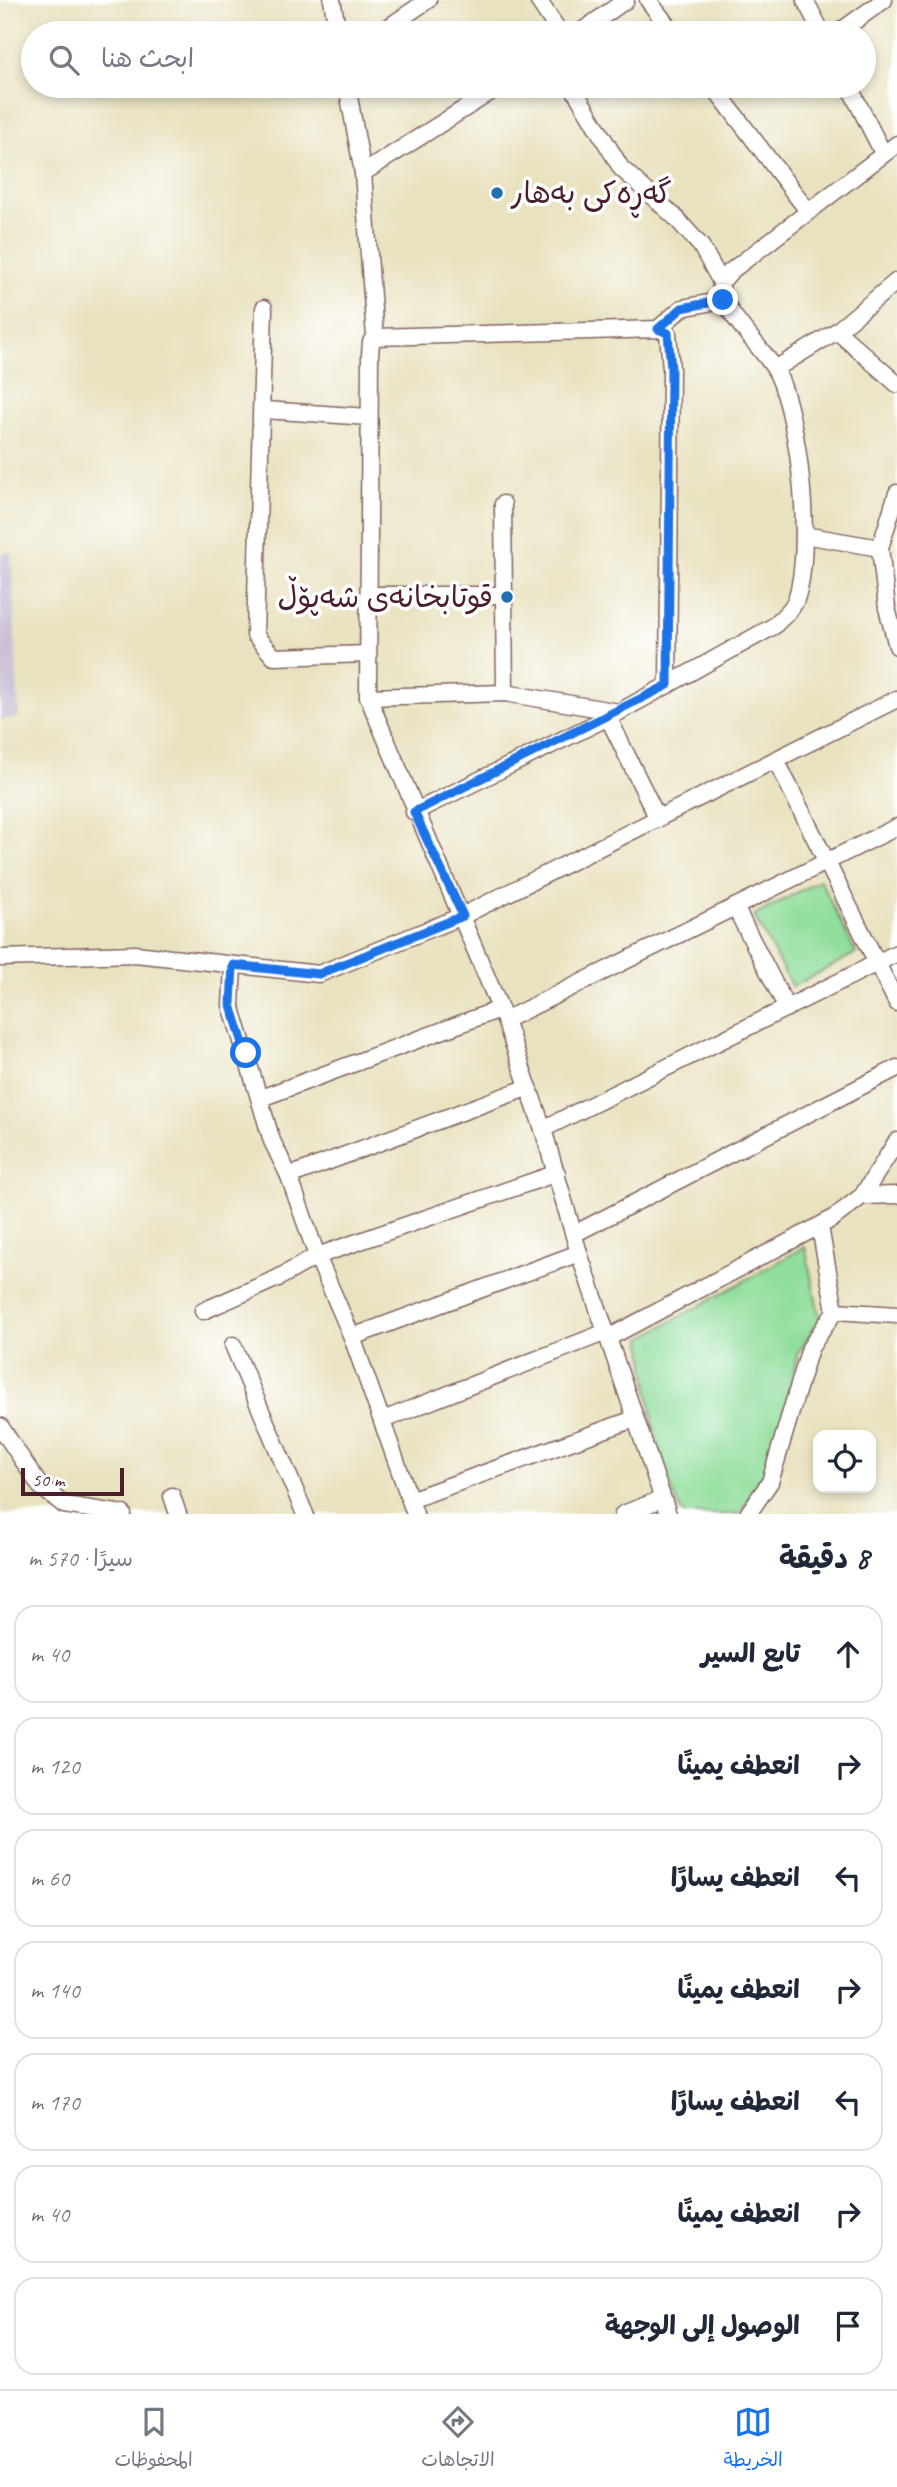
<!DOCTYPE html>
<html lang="ar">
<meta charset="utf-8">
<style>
:root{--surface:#fff;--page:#f2f2f3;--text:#1f2937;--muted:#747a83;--line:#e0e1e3;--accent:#1a73e8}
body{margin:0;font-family:Caveat,"Playpen Sans Arabic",sans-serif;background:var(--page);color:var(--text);direction:rtl}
.controls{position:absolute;right:21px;bottom:21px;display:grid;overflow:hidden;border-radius:14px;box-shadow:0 4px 10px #0003}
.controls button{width:63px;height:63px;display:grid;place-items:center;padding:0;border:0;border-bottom:2px solid var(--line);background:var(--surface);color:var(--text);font:35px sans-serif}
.scale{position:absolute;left:21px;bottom:18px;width:103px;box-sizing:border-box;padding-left:7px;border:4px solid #4a1f2b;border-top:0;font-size:19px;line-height:24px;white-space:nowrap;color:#4a1f2b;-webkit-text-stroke:5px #fff;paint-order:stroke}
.stop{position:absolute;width:21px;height:21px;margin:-16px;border:5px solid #1a73e8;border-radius:50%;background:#fff}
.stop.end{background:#1a73e8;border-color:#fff;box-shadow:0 2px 7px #0008}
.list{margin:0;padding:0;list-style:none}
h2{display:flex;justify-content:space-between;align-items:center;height:91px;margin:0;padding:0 28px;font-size:30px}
h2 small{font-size:23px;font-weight:400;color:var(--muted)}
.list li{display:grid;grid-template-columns:46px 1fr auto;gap:21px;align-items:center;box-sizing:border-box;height:98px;margin:0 14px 14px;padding:0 14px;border:2px solid var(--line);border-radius:21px}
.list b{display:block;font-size:26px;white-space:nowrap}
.list em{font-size:23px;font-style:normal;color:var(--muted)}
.icon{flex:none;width:38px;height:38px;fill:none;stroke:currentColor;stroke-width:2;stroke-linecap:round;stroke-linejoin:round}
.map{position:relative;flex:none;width:897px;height:1514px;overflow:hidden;direction:ltr}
.search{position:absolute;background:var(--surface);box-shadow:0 4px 10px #0003;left:21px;right:21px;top:21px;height:77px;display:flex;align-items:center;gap:18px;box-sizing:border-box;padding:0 24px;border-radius:38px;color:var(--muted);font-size:26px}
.sheet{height:875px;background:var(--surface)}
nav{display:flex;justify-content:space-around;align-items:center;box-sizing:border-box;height:98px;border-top:2px solid var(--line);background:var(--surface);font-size:19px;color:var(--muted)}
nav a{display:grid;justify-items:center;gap:4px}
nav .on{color:var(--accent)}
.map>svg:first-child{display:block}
.industrial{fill:#cbbfd5}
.green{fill:#90de9c;stroke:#6d7e64;stroke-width:2}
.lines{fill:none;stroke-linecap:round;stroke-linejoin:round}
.minor-casing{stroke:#82635f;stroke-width:19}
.minor{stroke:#fff;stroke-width:16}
.route{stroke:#1a73e8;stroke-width:9}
.poi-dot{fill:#1f6fb2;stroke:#fff;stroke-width:2.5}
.labels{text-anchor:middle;stroke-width:7;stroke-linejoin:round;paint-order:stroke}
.poi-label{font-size:30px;fill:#4a1f2b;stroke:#fff;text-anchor:start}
</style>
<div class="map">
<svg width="897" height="1514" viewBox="0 0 897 1514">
<rect width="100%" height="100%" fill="#fff"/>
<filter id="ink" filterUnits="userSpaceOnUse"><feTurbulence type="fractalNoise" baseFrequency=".0143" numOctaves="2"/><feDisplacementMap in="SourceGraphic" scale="14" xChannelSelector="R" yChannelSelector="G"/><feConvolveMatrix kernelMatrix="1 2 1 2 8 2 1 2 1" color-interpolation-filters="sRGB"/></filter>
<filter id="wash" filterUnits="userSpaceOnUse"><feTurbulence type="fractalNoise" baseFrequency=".00686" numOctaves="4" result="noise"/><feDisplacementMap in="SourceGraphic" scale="28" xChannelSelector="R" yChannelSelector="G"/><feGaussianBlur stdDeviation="1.57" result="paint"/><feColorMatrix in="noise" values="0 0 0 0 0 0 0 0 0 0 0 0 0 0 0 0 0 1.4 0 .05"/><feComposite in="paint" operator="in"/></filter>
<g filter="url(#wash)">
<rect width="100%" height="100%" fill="#e9e2c0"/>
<path class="industrial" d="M11 552 19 717 0 720V554Z"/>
<g class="green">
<path d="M820 880 856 953 792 987 754 916Z"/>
<path d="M805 1247 820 1319 797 1355 776 1453 739 1514H683C654 1460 649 1398 642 1338Z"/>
</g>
</g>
<g filter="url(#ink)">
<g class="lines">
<g class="minor-casing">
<g id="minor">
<path d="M332 0 338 33"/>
<path d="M538 0 560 33"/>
<path d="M648 0 673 33"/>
<path d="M805 0 822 33"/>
<path d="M380 33 428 0"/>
<path d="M579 33 626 0"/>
<path d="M838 33 884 0"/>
<path d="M347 86 363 173 375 337"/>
<path d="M572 86 621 168 675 217 701 246 721 282"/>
<path d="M713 86 808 211"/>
<path d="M849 86 883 153"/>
<path d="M363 173 500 86"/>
<path d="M264 308 255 635 274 657 368 654"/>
<path d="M658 329 682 308 723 300"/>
<path d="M837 331 897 384"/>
<path d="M775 369 837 331 897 281"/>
<path d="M264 410 369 417"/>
<path d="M897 493 880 548 887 608 897 646"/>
<path d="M503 504 505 693"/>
<path d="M804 535 880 548"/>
<path d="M368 595H504"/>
<path d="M668 685 671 369 668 333 660 329 375 337 371 342 370 355 368 697 505 1020 543 1129 579 1253 668 1514"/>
<path d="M368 697 505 693 619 712"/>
<path d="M608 717 658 819"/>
<path d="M776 760 897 1003"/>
<path d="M414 812 619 712 774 626C780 619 791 611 795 602 814 555 800 416 776 371 763 347 717 308 721 282L731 271 897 144"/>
<path d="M735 907 787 1008"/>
<path d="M0 958 135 954 319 974 462 916 897 699"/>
<path d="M505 1020 897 827"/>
<path d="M261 1098 500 1009"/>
<path d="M543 1129 897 953"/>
<path d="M289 1176 529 1087"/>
<path d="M862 1196 897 1195"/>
<path d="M820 1227 835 1311 897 1315"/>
<path d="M574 1234 897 1068"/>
<path d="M203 1311 278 1278 317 1256 289 1176 272 1141 231 1005 233 965"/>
<path d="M352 1337 579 1253"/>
<path d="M608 1338 832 1219 862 1196 897 1141"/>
<path d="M233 1345 305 1514"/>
<path d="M383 1420 606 1332"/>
<path d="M0 1426 40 1486 64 1505 123 1514"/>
<path d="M172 1496 178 1514"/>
<path d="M410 1500 634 1419"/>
<path d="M415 1514 352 1337 317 1256 557 1173"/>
<path d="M623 1514 662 1499"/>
<path d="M748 1514 770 1482 810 1348 835 1311"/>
</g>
</g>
<use href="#minor" class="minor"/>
</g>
</g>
<g class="lines" filter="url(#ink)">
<path class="route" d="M246 1053 231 1005 233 965 319 974 463 916 414 812 668 685 671 369 668 333 658 329 682 308 723 300"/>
</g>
<g class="poi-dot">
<circle cx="497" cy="193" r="7"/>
<circle cx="507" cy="597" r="7"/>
</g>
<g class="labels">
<g class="poi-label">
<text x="511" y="203">گەڕەکی بەهار</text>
<text x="493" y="607" text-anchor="end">قوتابخانەی شەپۆڵ</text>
</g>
</g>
</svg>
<div class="controls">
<button><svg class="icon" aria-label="locate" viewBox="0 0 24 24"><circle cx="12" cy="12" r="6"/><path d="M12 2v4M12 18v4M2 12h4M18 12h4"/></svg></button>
</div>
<div class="scale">50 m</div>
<div class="stop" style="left:246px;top:1053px"></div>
<div class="stop end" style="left:723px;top:300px"></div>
<div class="search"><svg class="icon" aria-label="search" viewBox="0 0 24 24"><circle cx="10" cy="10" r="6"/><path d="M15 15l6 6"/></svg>ابحث هنا</div>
</div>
<section class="sheet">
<h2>8 دقيقة<small>سيرًا · 570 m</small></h2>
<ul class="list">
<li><svg class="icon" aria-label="ahead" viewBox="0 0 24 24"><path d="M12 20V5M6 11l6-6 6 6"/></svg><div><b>تابع السير</b></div><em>40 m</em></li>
<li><svg class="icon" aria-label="right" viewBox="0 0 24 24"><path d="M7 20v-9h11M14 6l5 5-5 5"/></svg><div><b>انعطف يمينًا</b></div><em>120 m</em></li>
<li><svg class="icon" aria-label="left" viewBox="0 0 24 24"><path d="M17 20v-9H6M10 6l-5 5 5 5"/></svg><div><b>انعطف يسارًا</b></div><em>60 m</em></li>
<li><svg class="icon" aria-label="right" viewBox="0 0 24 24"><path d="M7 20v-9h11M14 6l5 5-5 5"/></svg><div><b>انعطف يمينًا</b></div><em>140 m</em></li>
<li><svg class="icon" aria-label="left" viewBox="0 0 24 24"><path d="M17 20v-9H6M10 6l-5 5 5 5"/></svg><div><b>انعطف يسارًا</b></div><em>170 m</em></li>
<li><svg class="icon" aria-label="right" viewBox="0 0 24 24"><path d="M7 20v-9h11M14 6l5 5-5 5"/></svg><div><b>انعطف يمينًا</b></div><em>40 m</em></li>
<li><svg class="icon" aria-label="arrive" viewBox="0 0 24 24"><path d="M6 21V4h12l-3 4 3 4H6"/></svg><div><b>الوصول إلى الوجهة</b></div></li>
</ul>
</section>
<nav>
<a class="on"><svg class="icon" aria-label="map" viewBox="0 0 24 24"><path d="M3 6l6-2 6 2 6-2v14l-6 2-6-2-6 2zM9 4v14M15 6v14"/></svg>الخريطة</a>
<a><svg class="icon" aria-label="directions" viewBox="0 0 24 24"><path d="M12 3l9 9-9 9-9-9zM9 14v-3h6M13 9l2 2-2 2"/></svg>الاتجاهات</a>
<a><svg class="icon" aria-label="saved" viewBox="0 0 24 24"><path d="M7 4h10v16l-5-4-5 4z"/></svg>المحفوظات</a>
</nav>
